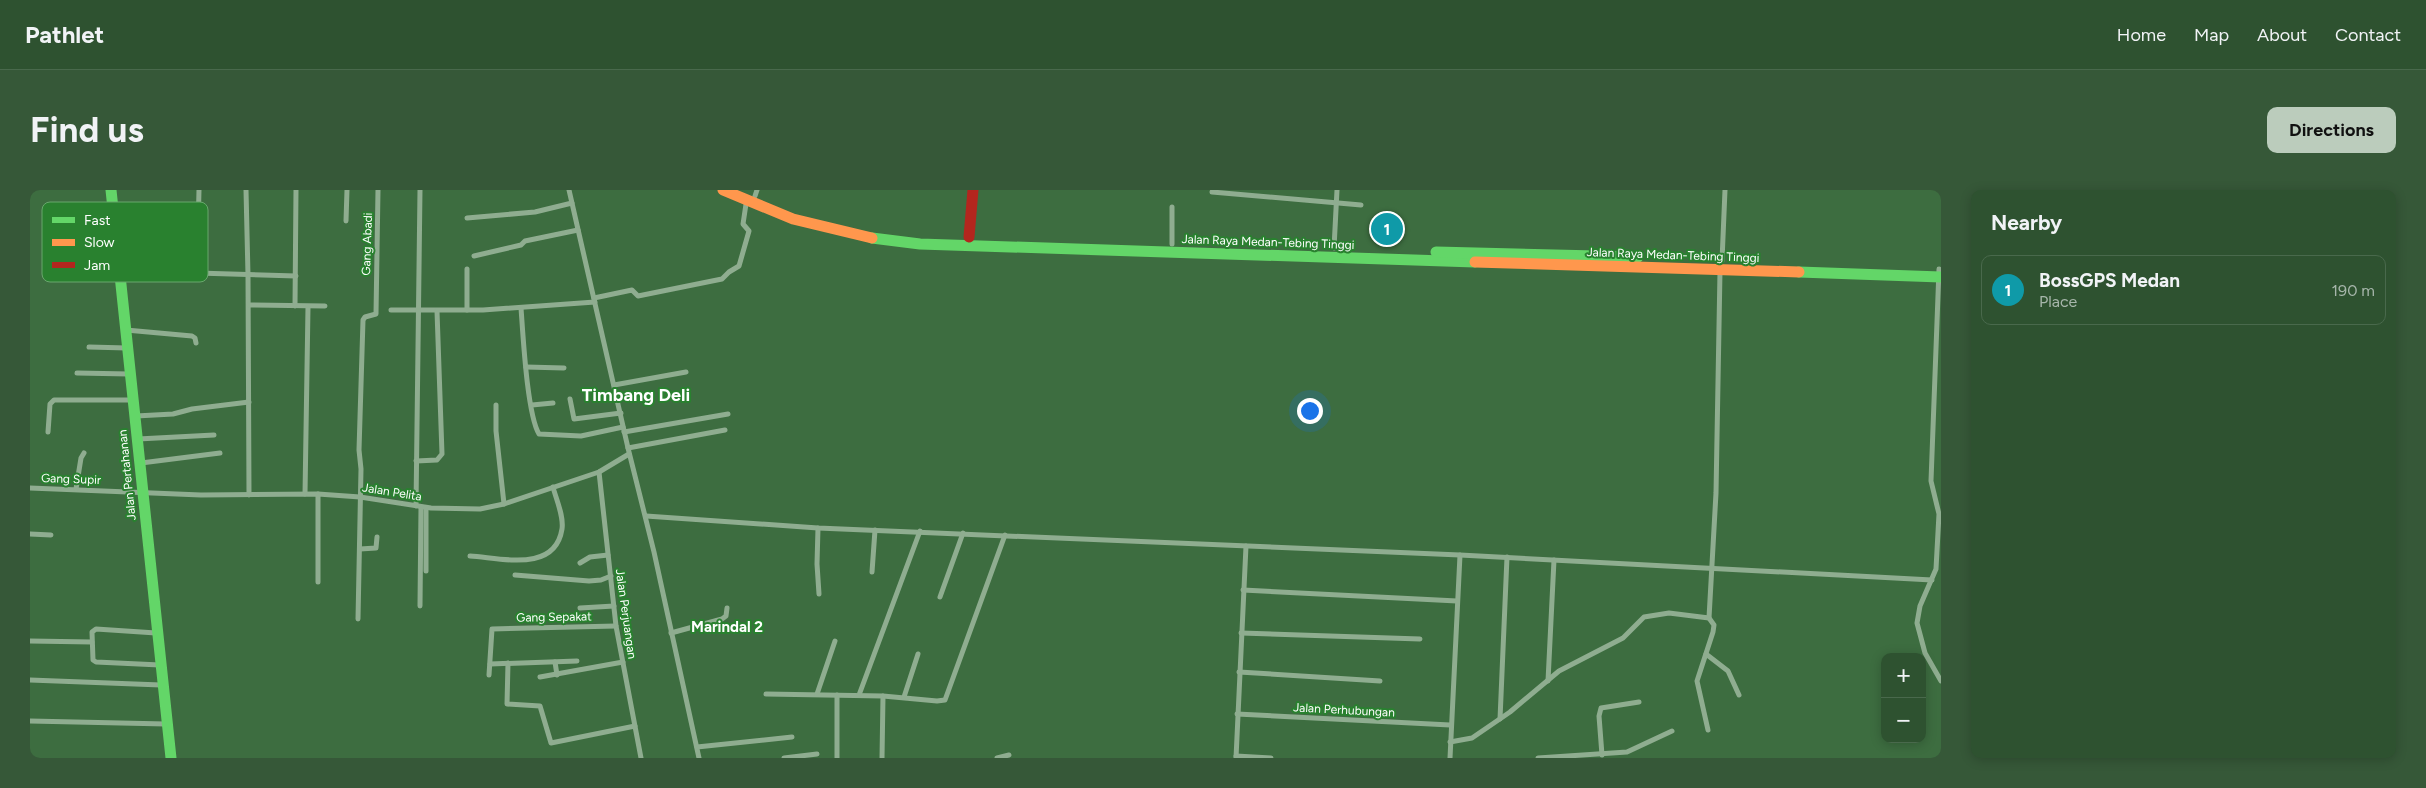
<!DOCTYPE html>
<meta charset="utf-8">
<style>
:root{--surface:#2e5230;--page:#365838;--text:#f1f3f6;--muted:#a7b6ab;--line:#49694c;--accent:#bbccbc}
body{margin:0;font-family:Figtree,sans-serif;background:var(--page);color:var(--text)}
.controls{position:absolute;right:15px;bottom:15px;display:grid;overflow:hidden;border-radius:10px;box-shadow:0 2px 12px #0003}
.controls button{width:45px;height:45px;display:grid;place-items:center;padding:0;border:0;border-bottom:1px solid var(--line);background:var(--surface);color:var(--text);font:25px sans-serif}
.you{position:absolute;left:1279px;top:220px;width:18px;height:18px;margin:-12px;border:4px solid #fff;border-radius:50%;background:#1a73e8;box-shadow:0 0 0 8px #1a73e833}
.badge{display:grid;place-items:center;width:32px;height:32px;border-radius:50%;background:var(--accent);color:#fff;font-size:16px;font-weight:700}
.pin{position:absolute;translate:-50% -50%;border:2px solid #fff;box-shadow:0 1px 5px #0006}
.list{margin:0;padding:0;list-style:none}
h2{display:flex;justify-content:space-between;align-items:center;height:65px;margin:0;padding:0 20px;font-size:21px}
h2 small{font-size:16px;font-weight:400;color:var(--muted)}
.list li{display:grid;grid-template-columns:32px 1fr auto;gap:15px;align-items:center;box-sizing:border-box;height:70px;margin:0 10px 10px;padding:0 10px;border:1px solid var(--line);border-radius:10px}
.list b{display:block;font-size:19px;white-space:nowrap}
.list p{margin:0;font-size:16px;white-space:nowrap;color:var(--muted)}
.list em{font-size:16px;font-style:normal;color:var(--muted)}
.map{position:relative;flex:none;width:1911px;height:568px;overflow:hidden;border-radius:10px}
header{display:flex;align-items:center;gap:30px;box-sizing:border-box;height:70px;padding:0 25px;background:var(--surface);border-bottom:1px solid var(--line)}
header strong{font-size:24px}
nav{display:flex;gap:28px;margin-inline-start:auto;font-size:18px}
.intro{display:flex;align-items:center;justify-content:space-between;box-sizing:border-box;height:120px;padding:0 30px}
h1{margin:0;font-size:35px}
.button{padding:12px 22px;border-radius:10px;background:var(--accent);color:#111;font-size:18px;font-weight:700}
main{display:flex;gap:30px;padding:0 30px}
aside{flex:1;background:var(--surface);border-radius:10px;box-shadow:0 2px 12px #0003}
.map>svg:first-child{display:block}
.lines{fill:none;stroke-linecap:round;stroke-linejoin:round}
.street{stroke:#8fad90;stroke-width:5}
.fast{stroke:#63d668;stroke-width:11}
.slow{stroke:#ff974d;stroke-width:11}
.jam{stroke:#b3261e;stroke-width:11}
.labels{text-anchor:middle;stroke-width:4;stroke-linejoin:round;paint-order:stroke}
.street-label{font-size:12px;fill:#fff;stroke:#29812f}
.quarter-label{font-size:15px;font-weight:bold;fill:#fff;stroke:#29812f}
.district-label{font-size:18px;font-weight:bold;fill:#fff;stroke:#29812f}
.key{fill:#29812f;stroke:#69a76d;stroke-width:1}
.key-label{font-size:14px;fill:#fff}
</style>
<header>
<strong>Pathlet</strong>
<nav><a>Home</a><a>Map</a><a>About</a><a>Contact</a></nav>
</header>
<div class="intro"><h1>Find us</h1><a class="button">Directions</a></div>
<main>
<div class="map">
<svg width="1911" height="568" viewBox="0 0 1911 568">
<rect width="100%" height="100%" fill="#3d6d40"/>
<g class="lines">
<g class="street">
<path d="M169 0 167 83 266 86"/>
<path d="M216 0 218 85 219 305"/>
<path d="M539 0 598 258 624 362 669 568"/>
<path d="M1182 2 1331 15"/>
<path d="M725 6 727 0"/>
<path d="M1142 17V54"/>
<path d="M437 28 505 22 542 13"/>
<path d="M316 31 317 0"/>
<path d="M1304 58 1307 0"/>
<path d="M444 66 491 55 495 51 548 40"/>
<path d="M1692 71 1695 0"/>
<path d="M437 79V120"/>
<path d="M1909 79 1901 291 1909 324 1906 379 1890 416 1887 433 1895 463 1911 491"/>
<path d="M564 108 602 100 608 106 692 89 699 82 709 76 719 41 713 34 716 14"/>
<path d="M219 115 295 116"/>
<path d="M265 116 266 0"/>
<path d="M491 118C493 144 497 224 509 244L551 246 593 237"/>
<path d="M361 120H453L565 112"/>
<path d="M96 140 162 146 165 148 166 153"/>
<path d="M59 157 97 158"/>
<path d="M496 177 534 178"/>
<path d="M47 183 99 184"/>
<path d="M584 195 656 182"/>
<path d="M540 209 544 229 591 223"/>
<path d="M466 215V241L474 314"/>
<path d="M502 215 523 213"/>
<path d="M106 226 143 224 162 219 219 212"/>
<path d="M18 242 20 214 24 210H102"/>
<path d="M594 242 698 224"/>
<path d="M108 249 184 245"/>
<path d="M598 258 695 240"/>
<path d="M386 271 407 270 412 264 407 121"/>
<path d="M111 273 190 263"/>
<path d="M569 282 586 436 611 568"/>
<path d="M0 298 171 305 288 304 330 307 401 318 450 319 474 314 569 282 599 264"/>
<path d="M46 299 51 268 54 263"/>
<path d="M275 304 278 117"/>
<path d="M386 316 390 0"/>
<path d="M616 326 788 338 1430 365 1902 390"/>
<path d="M788 338 787 374 789 404"/>
<path d="M0 344 21 345"/>
<path d="M330 359 346 358 347 347"/>
<path d="M440 366C472 368 525 383 532 339 534 326 526 309 523 297"/>
<path d="M550 373 560 367 578 365"/>
<path d="M396 381V318"/>
<path d="M842 382 845 340"/>
<path d="M485 385 559 391 571 390 581 386"/>
<path d="M288 392V304"/>
<path d="M1213 400 1427 411"/>
<path d="M910 407 933 343"/>
<path d="M390 416 391 317"/>
<path d="M550 418 584 416"/>
<path d="M328 429 331 279 329 260 333 130 335 127 346 124 348 0"/>
<path d="M126 443 66 439 62 442 63 470 66 472 130 475"/>
<path d="M641 443 692 429 696 426 697 418"/>
<path d="M1211 443 1390 449"/>
<path d="M0 451 62 452"/>
<path d="M1676 464 1698 481 1709 505"/>
<path d="M525 472 527 485"/>
<path d="M478 473 477 514 510 516 521 553 605 536"/>
<path d="M460 474 547 471"/>
<path d="M1209 482 1350 491"/>
<path d="M459 485 462 439 586 436"/>
<path d="M510 487 593 472"/>
<path d="M0 490 131 495"/>
<path d="M1518 491 1524 370"/>
<path d="M736 504 853 506 907 511 915 510 975 345"/>
<path d="M787 504 805 451"/>
<path d="M807 505V568"/>
<path d="M829 505 890 341"/>
<path d="M874 507 888 464"/>
<path d="M1207 524 1420 535"/>
<path d="M1470 529 1477 367"/>
<path d="M0 531 136 534"/>
<path d="M1678 540 1667 491 1683 442 1684 435 1679 428"/>
<path d="M1420 552 1442 548 1480 522 1529 481 1593 448 1614 427 1639 423 1679 428 1686 303 1690 81"/>
<path d="M667 557 762 547"/>
<path d="M1572 565 1569 526 1571 518 1609 512"/>
<path d="M1206 566 1241 568"/>
<path d="M754 568 787 564"/>
<path d="M852 568 853 506"/>
<path d="M967 568 979 565"/>
<path d="M1206 568 1216 356"/>
<path d="M1420 568 1430 365"/>
<path d="M1508 568 1597 562 1642 541"/>
</g>
<g class="fast">
<path d="M81 0 141 568"/>
<path d="M842 48 890 54 1445 72"/>
<path d="M1406 62 1608 67"/>
<path d="M1769 82 1911 87"/>
</g>
<g class="slow">
<path d="M693 0 763 29 842 48"/>
<path d="M1445 72 1769 82"/>
</g>
<path class="jam" d="M939 47 943 0"/>
</g>
<g class="labels">
<g class="street-label">
<text transform="translate(1238 52) rotate(2)" y="4">Jalan Raya Medan-Tebing Tinggi</text>
<text transform="translate(337 54) rotate(-88)" y="4">Gang Abadi</text>
<text transform="translate(1643 65) rotate(2)" y="4">Jalan Raya Medan-Tebing Tinggi</text>
<text transform="translate(97 285) rotate(-96)" y="4">Jalan Pertahanan</text>
<text transform="translate(41 289) rotate(2)" y="4">Gang Supir</text>
<text transform="translate(362 302) rotate(9)" y="4">Jalan Pelita</text>
<text transform="translate(596 424) rotate(82)" y="4">Jalan Perjuangan</text>
<text transform="translate(524 427) rotate(-1)" y="4">Gang Sepakat</text>
<text transform="translate(1314 520) rotate(3)" y="4">Jalan Perhubungan</text>
</g>
<g class="quarter-label">
<text x="697" y="442">Marindal 2</text>
</g>
<g class="district-label">
<text x="606" y="211">Timbang Deli</text>
</g>
</g>
<rect x="12" y="12" width="166" height="80" rx="8" class="key"/>
<rect x="22" y="27" width="23" height="6" fill="#63d668"/>
<rect x="22" y="49" width="23" height="7" fill="#ff974d"/>
<rect x="22" y="72" width="23" height="6" fill="#b3261e"/>
<g class="key-label">
<text x="54" y="35">Fast</text>
<text x="54" y="57">Slow</text>
<text x="54" y="80">Jam</text>
</g>
</svg>
<div class="controls">
<button>+</button>
<button>−</button>
</div>
<div class="you"></div>
<div class="pin badge" style="left:1357px;top:39px;background:#0f9aa8">1</div>
</div>
<aside>
<h2>Nearby<small></small></h2>
<ul class="list">
<li><span class="badge" style="background:#0f9aa8">1</span><div><b>BossGPS Medan</b><p>Place</p></div><em>190 m</em></li>
</ul>
</aside>
</main>
